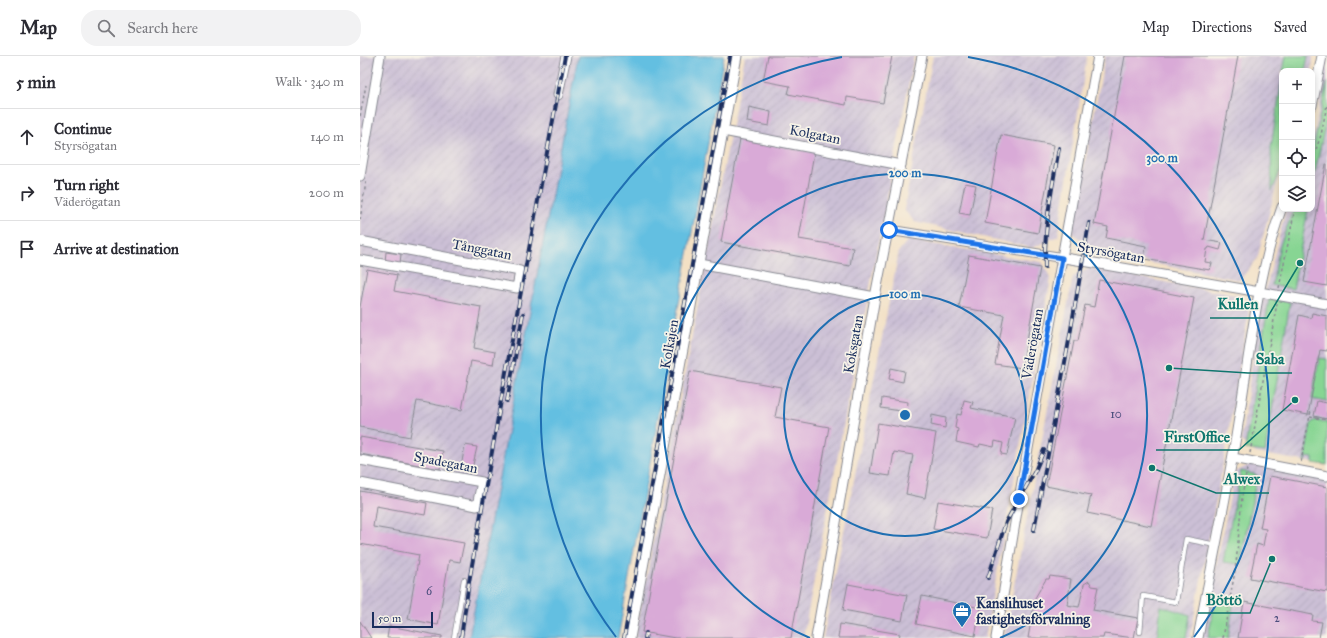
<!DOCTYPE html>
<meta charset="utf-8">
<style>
:root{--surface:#fff;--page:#f2f2f3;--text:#2b2b33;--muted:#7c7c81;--line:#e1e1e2}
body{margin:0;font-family:"IM FELL Great Primer",serif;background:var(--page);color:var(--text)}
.controls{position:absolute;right:12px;top:12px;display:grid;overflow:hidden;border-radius:8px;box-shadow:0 2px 10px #0003}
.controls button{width:36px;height:36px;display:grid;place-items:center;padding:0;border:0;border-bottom:1px solid var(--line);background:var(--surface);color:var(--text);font:20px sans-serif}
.scale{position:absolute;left:12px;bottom:10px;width:61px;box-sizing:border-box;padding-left:4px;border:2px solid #1b2f5e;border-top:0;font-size:11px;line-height:14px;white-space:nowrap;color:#1b2f5e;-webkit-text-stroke:3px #f7f3e8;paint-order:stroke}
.stop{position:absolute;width:12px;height:12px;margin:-9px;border:3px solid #1a73e8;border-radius:50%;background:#fff}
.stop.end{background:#1a73e8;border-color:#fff;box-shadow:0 1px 4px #0008}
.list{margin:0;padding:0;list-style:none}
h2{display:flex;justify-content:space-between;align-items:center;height:52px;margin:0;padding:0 16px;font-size:17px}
h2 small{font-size:13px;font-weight:400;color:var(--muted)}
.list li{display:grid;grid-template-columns:26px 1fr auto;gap:12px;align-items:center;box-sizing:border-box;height:56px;padding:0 16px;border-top:1px solid var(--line)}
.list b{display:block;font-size:15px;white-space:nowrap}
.list p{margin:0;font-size:13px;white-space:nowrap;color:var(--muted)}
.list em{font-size:13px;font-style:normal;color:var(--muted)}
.icon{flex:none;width:22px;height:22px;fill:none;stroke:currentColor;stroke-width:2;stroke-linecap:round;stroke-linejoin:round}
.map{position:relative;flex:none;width:967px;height:582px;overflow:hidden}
header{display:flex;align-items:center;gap:24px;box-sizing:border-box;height:56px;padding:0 20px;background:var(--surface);border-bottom:1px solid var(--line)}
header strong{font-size:19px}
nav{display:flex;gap:22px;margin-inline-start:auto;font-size:14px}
.search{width:280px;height:36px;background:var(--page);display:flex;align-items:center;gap:10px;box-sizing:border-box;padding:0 14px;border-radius:16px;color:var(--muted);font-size:15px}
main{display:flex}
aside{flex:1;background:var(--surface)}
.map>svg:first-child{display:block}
.industrial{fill:url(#industrial-furrows)}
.green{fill:#87d593;stroke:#518278}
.water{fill:#63bfe1;stroke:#3f77a0}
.building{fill:#d9aad7}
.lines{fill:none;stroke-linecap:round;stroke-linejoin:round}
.lane-casing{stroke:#878891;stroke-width:6}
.street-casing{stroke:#878891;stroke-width:11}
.path{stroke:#878891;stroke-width:1.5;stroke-dasharray:3 3;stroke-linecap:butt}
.lane{stroke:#fff;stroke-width:4.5}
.street{stroke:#fff;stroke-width:9}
.rail-casing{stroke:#1b2f5e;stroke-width:4}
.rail{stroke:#f7f3e8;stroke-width:2.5;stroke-dasharray:8;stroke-linecap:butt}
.route{stroke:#1a73e8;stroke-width:5}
.ring{fill:none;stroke:#1f6fb2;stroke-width:2}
.labels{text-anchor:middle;stroke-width:3.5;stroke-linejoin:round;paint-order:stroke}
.number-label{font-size:12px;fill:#4a4e7c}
.street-label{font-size:14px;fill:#1b2f5e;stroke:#f7f3e8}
.poi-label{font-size:14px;font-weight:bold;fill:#1b2f5e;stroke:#f7f3e8;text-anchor:start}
.centre{fill:#1f6fb2;stroke:#f7f3e8;stroke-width:2}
.ring-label{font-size:12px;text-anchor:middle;font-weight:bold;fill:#1f6fb2;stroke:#f7f3e8;stroke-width:3.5;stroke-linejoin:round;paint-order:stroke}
.leader{fill:none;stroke:#0f766e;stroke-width:1.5}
.callout-dot{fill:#0f766e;stroke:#f7f3e8;stroke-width:1.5}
.callout-label{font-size:15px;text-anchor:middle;font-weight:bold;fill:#0f766e;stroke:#f7f3e8;stroke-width:3.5;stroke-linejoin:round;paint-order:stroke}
</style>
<header>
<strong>Map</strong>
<div class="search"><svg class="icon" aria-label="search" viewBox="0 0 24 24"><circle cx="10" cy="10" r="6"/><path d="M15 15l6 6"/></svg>Search here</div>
<nav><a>Map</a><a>Directions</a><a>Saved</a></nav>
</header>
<main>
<aside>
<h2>5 min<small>Walk · 340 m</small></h2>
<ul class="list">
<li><svg class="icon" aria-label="ahead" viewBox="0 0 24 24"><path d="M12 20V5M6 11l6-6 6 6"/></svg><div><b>Continue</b><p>Styrsögatan</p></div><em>140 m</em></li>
<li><svg class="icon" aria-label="right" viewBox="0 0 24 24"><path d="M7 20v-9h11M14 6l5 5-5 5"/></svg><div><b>Turn right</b><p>Väderögatan</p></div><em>200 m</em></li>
<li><svg class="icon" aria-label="arrive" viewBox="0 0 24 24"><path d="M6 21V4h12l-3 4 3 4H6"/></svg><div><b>Arrive at destination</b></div></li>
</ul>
</aside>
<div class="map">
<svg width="967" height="582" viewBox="0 0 967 582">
<defs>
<pattern id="industrial-furrows" width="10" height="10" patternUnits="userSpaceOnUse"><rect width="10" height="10" fill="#cbbfd5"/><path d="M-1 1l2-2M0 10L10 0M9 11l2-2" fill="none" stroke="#aea4b9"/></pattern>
</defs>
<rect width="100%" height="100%" fill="#f7f3e8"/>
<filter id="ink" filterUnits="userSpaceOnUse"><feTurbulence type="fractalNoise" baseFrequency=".025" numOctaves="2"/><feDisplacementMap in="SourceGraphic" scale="8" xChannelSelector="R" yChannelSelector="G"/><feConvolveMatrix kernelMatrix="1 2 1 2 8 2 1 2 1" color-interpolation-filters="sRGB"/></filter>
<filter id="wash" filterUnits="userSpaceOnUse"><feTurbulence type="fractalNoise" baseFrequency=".012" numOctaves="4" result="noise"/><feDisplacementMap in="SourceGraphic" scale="16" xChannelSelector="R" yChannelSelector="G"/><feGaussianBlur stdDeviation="0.9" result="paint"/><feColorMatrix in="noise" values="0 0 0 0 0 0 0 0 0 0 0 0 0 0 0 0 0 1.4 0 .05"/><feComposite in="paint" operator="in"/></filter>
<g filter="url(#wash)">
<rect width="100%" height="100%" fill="#f3e0c4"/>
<g class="industrial">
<path d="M0 0H218L109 582H0Z"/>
<path d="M385 0H554L443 582H275Z"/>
<path d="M573 0H727L698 180 672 192 555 166 544 154Z"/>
<path d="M745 0H953L952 15H922V114L918 124 897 203 880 224 739 197 712 177Z"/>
<path d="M967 1V409L896 397 881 385 899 260 926 153H952V82L955 75Z"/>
<path d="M548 184 682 206 691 222 625 582H463L539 195Z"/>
<path d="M730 212 880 240 889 255 864 402 830 582H644L713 221Z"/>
<path d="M891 408 967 424V582H842L875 416Z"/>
</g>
<g class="green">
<path d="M926 0H948L945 15H923Z"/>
<path d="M922 23V111L912 135 911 91Z"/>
<path d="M967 26V60L952 130V98Z"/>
<path d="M934 153H948L933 233 912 229 920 189Z"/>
<path d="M909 243 930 246 905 396 885 393Z"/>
<path d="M959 302 967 303V346L952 343Z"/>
<path d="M955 364 967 366V409L953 407V402L946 401 945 406H944L951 367Z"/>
<path d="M881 415 897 419 880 508 863 506Z"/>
<path d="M856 540 874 543 868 582H848Z"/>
<path d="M801 550 830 559 826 582H797Z"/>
</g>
<path class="water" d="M218 0H364L258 582H109Z"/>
<g id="blocks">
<g class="building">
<path d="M408 0H532L523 47 487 41 486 49 428 38 430 30 403 25Z"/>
<path d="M765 0H878L844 184 862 187 860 194 849 191 848 193H847L845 206 852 207 850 214 784 203 786 190 746 182 748 171 734 168Z"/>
<path d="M389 51 411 56 409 70 387 66Z"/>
<path d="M641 79 694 89 678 177 625 167Z"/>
<path d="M380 83 454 97 439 183 493 192 490 210 361 186Z"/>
<path d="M966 108H967V230L944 226Z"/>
<path d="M605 127 616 129 610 159 599 157Z"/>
<path d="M26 196 41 198 40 208 25 206Z"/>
<path d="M609 199 680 212 662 312 635 308 644 259 599 251Z"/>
<path d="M7 213 37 219 34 235 121 251 114 292 135 296 133 309 111 305 102 354 57 345 50 381 0 371V251Z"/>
<path d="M739 224 834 242 791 470 727 457 731 439 686 430 714 285H718L725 249 734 251Z"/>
<path d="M952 257 967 260V295L960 294 948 359 922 354 939 259 951 262Z"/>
<path d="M531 312 545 315 543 326 529 323Z"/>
<path d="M330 315 421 331 415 361 469 371 431 582H315L282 576Z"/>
<path d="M522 342 548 346 547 356 521 352Z"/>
<path d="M604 344 613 346 611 352 655 361 647 399 641 398 643 387 635 385 634 391 620 388 619 391 596 386 598 373 595 372 597 358 601 359Z"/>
<path d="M957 345 967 347V363L954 360Z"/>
<path d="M572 359 586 362 585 372 571 369Z"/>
<path d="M518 367 576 377 565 442 546 438 553 399 534 396 530 420 510 417Z"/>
<path d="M0 381 83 395 80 413 0 398Z"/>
<path d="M105 389 117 391 112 413 101 411Z"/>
<path d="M910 420 967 431V536L890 522 897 488 903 490 906 473 900 472Z"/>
<path d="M0 435 67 447 65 459 16 450 13 471 104 487 100 506 89 504 78 569 48 563 59 499 0 488Z"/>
<path d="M578 445 632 454 627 482 573 473Z"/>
<path d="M690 520 711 523 707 549 719 551 724 528 729 525 732 530 738 531 733 554 778 562 774 582 744 578 743 582H668L675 542 686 523H689Z"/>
<path d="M488 528 547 539 542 565 483 554Z"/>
<path d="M562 540 621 552 615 580 556 568Z"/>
<path d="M884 546 953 559 952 565 962 566 959 582H878Z"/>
<path d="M0 565 4 571 11 582H0Z"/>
<path d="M480 568 540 578 539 582H478Z"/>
<path d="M29 570 82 580V582H27Z"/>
</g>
</g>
</g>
<g filter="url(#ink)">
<use href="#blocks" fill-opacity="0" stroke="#878891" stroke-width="1"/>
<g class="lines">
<g class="lane-casing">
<g id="lane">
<path d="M780 576 783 540 816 546 826 483 856 489"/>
<path d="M94 582 104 524"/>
</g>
</g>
<g class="street-casing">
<g id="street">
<path d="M198 39 206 0"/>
<path d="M952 50 962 0"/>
<path d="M363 75 541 109"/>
<path d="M0 120 20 0"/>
<path d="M529 174 723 205 967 248"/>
<path d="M0 185 160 215 157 232 0 204"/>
<path d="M339 208 515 241"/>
<path d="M873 402 967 420"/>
<path d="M0 404 122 426 117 450 0 427"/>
<path d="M270 582 377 0"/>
<path d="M456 582 515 241 562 0"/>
<path d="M636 582 659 443 738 0"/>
<path d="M838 582C851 511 867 439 878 368 890 295 897 220 922 151"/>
</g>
</g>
<g class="path">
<path d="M0 60 6 29"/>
<path d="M952 105 961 79 967 49"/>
<path d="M0 164 6 126"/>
<path d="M919 232 935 153"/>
<path d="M950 361 967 364"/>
<path d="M890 397 917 247"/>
<path d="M941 406 951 354"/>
<path d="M863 582 876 509 882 440 887 413"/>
</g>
<use href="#lane" class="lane"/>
<use href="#street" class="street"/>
<g class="rail-casing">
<g id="rail">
<path d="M685 211C684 171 692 132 699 92"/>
<path d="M147 345 163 258"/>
<path d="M674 474 710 279 729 167"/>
<path d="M628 522 646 466 675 415 684 394"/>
<path d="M101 582 109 526 146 316 205 0"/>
<path d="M264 582 370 0"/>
<path d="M285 582 286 577"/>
</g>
</g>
<use href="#rail" class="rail"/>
</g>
</g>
<g class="lines" filter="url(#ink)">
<path class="route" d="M529 174 702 202 659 443"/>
</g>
<g class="ring">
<circle cx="545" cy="359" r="121"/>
<path d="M450 582A242 242 0 1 1 640 582"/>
<path d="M256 581A364 364 0 0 1 482 1M608 1A364 364 0 0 1 834 581"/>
</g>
<defs>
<g id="office-pin" transform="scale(1)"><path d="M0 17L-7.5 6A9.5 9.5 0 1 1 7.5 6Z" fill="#1f6fb2" stroke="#f7f3e8"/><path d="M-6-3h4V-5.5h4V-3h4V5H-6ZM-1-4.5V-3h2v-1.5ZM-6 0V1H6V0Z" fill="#fff"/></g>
</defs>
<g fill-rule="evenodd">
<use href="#office-pin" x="602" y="555"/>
</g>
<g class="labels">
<g class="number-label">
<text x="756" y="362">10</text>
<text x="69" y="539">6</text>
<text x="917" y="566">2</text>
</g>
<g class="street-label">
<text transform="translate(455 78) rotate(11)" y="5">Kolgatan</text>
<text transform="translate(122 193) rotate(11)" y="5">Tånggatan</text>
<text transform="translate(751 196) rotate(10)" y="5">Styrsögatan</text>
<text transform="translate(309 288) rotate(-80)" y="5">Kolkajen</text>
<text transform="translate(493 288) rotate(-80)" y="5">Koksgatan</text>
<text transform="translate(672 288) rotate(-80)" y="5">Väderögatan</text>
<text transform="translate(86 406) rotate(11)" y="5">Spadegatan</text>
</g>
<g class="poi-label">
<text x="616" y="552">Kanslihuset<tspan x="616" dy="16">fastighetsförvalning</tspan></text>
</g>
</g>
<circle cx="545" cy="359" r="6" class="centre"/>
<g class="ring-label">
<text x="802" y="106">300 m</text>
<text x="545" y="121">200 m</text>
<text x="545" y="242">100 m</text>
</g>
<path class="leader" d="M940 207L907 262H850M809 312L888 317H932M935 344L879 394H796M792 412L856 437H909M912 503L890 557H838"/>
<g class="callout-dot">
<circle cx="940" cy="207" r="4"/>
<circle cx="809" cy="312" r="4"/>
<circle cx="935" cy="344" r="4"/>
<circle cx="792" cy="412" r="4"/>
<circle cx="912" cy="503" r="4"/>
</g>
<g class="callout-label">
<text x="878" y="253">Kullen</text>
<text x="910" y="308">Saba</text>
<text x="837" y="386">FirstOffice</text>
<text x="882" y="428">Alwex</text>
<text x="864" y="549">Böttö</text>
</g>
</svg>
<div class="controls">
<button>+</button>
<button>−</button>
<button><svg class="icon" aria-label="locate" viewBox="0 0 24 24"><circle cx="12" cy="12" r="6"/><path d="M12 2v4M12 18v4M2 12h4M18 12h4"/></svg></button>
<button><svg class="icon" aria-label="layers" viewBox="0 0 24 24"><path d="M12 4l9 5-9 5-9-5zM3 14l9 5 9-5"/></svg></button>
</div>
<div class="scale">50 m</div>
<div class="stop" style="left:529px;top:174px"></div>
<div class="stop end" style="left:659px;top:443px"></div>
</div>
</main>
